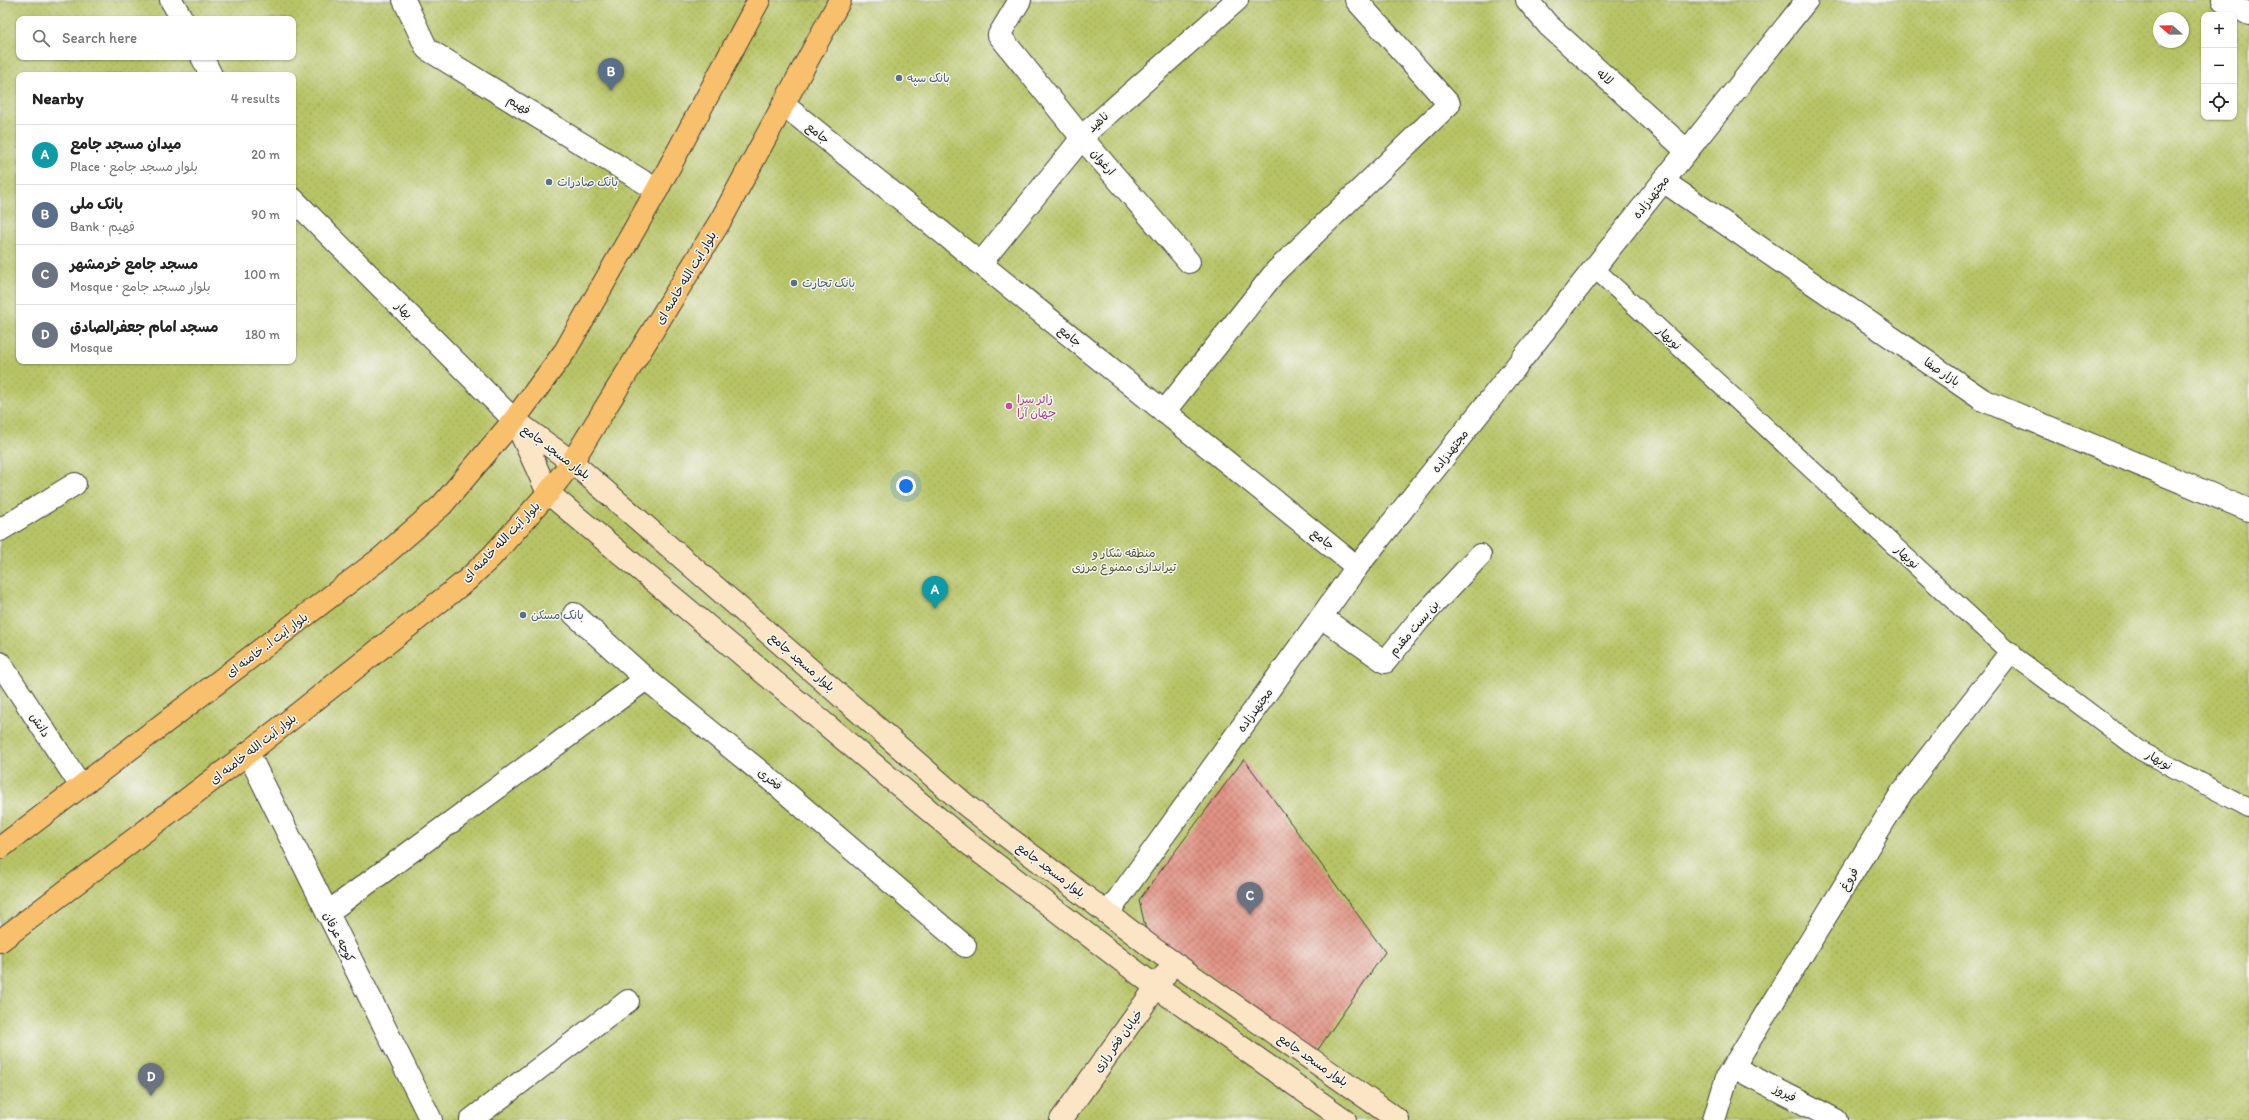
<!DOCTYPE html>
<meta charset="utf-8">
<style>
:root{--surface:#fff;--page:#f6f6f6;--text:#222;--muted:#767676;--line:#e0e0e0;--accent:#d1495b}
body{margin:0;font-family:Itim,"Playpen Sans Arabic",sans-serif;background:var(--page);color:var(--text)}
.controls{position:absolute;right:12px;top:12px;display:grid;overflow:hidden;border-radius:8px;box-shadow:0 1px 3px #0004}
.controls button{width:36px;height:36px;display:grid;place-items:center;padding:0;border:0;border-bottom:1px solid var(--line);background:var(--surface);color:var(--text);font:20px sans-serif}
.compass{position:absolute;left:2153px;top:12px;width:36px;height:36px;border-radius:50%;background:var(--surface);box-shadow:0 1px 3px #0004;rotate:290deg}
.you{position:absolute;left:906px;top:486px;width:14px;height:14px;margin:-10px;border:3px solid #fff;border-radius:50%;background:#1a73e8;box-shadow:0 0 0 6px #1a73e833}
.badge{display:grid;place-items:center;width:26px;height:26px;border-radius:50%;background:var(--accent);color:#fff;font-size:13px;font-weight:700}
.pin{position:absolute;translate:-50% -33px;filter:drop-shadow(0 1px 2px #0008)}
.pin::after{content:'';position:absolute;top:21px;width:14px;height:12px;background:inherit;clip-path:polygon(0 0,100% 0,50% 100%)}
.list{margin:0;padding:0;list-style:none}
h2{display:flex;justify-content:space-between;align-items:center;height:52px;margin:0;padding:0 16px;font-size:17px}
h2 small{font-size:13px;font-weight:400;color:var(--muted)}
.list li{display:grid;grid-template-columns:26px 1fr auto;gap:12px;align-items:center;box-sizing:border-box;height:60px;padding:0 16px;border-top:1px solid var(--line)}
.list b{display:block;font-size:15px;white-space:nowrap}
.list p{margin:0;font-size:13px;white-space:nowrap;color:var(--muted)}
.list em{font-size:13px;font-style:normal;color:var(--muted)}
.icon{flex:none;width:22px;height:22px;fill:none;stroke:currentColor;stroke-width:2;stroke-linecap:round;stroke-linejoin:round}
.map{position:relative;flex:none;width:2249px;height:1120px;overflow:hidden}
.search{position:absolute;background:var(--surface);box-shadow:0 1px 3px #0004;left:16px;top:16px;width:280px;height:44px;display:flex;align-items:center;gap:10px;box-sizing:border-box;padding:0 14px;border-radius:8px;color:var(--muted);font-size:15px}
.panel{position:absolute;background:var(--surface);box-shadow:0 1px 3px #0004;left:16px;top:72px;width:280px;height:292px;border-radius:8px}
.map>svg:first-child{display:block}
.park{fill:url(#park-dots);stroke:#6a7041;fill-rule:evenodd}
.building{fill:url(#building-cross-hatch)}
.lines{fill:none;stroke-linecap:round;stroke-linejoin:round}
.lane-casing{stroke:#3c3a36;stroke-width:20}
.street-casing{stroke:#3c3a36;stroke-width:24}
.secondary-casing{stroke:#3c3a36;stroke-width:24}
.primary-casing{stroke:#3c3a36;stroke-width:24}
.lane{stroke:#fff;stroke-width:18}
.street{stroke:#fff;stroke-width:22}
.secondary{stroke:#fce5c4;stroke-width:22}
.primary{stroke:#f8bf6c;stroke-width:22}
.service-dot{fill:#5c6f8a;stroke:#f6f6f2;stroke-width:1.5}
.hotel-dot{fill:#d1479c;stroke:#f6f6f2;stroke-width:1.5}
.labels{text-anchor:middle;stroke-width:3;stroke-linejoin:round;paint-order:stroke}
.street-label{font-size:12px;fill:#1c1c1c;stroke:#f6f6f2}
.service-label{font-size:12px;fill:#4e5e75;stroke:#f6f6f2;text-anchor:start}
.hotel-label{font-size:12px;fill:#b23c85;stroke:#f6f6f2;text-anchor:start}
.park-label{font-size:12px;fill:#525736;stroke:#f6f6f2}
</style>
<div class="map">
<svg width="2249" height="1120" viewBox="0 0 2249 1120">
<defs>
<pattern id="park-dots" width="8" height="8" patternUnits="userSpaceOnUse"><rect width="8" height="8" fill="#b7c466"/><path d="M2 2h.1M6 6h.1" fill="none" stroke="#9da858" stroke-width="1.8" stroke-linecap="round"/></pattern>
<pattern id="building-cross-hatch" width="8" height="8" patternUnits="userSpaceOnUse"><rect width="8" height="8" fill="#e19384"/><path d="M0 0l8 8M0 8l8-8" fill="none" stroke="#b6776b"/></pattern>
</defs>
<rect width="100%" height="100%" fill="#f6f6f2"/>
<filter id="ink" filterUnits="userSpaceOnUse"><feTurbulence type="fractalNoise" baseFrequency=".025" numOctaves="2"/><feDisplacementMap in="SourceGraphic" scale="8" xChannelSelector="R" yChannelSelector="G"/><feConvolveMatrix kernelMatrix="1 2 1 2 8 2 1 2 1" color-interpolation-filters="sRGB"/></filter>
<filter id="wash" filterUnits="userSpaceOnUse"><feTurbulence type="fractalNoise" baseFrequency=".012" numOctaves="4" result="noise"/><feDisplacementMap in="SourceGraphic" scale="16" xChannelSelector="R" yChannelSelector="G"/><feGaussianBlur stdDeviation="0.9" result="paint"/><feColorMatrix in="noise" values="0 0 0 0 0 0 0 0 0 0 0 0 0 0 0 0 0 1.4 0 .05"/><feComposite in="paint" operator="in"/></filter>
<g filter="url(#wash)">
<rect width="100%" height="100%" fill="#f3e3cb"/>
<path class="park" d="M0 0H2249V1120H0ZM2204 15H2234V117H2204ZM2159 18H2183V42H2159ZM19 19H293V57H19ZM19 75H293V361H19Z"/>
<g id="blocks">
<path class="building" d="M1244 759 1385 952 1317 1051 1146 930 1139 900Z"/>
</g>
</g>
<g filter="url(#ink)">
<use href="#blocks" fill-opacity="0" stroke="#3c3a36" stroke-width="1"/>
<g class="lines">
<g class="lane-casing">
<path id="lane" d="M1594 268 2010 653 2141 751 2249 808"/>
</g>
<g class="street-casing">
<g id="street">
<path d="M171 0 182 19"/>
<path d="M404 0 427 49 657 190"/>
<path d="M1020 0 999 35 1082 138 1189 262"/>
<path d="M1527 0 1548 25 1687 151"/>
<path d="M2223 0 2249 14"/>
<path d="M202 57 211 75"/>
<path d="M784 105 1357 567"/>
<path d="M1663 181 1983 400 2249 510"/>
<path d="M293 199 514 420"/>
<path d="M980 264 1087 132 1237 0"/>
<path d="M1164 412 1276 271 1449 104 1356 0"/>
<path d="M0 530 75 484"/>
<path d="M574 614 646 679 778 786 965 946"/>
<path d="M1321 617 1385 662 1419 620 1480 555"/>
<path d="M0 663 81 786"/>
<path d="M248 753 431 1120"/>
<path d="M327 913 646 679"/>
<path d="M1108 913 1357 567 1807 0"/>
<path d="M1733 1067 1836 1120"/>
<path d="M471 1120 628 1001"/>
<path d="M1714 1120 1727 1077 1902 792 2010 653"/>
</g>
</g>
<g class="secondary-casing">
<g id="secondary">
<path d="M514 420 572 462 967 806 1154 949 1398 1120"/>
<path d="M515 421 548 493 968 843 1156 987 1345 1120"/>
<path d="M1061 1120 1165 975"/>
</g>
</g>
<g class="primary-casing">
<g id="primary">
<path d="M0 848 381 558 442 505 514 420 565 351 657 190 759 0"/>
<path d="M0 941 248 753 467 580 492 556 548 493 572 462 722 218 840 0"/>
</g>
</g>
<use href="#lane" class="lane"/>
<use href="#street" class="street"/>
<use href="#secondary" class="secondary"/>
<use href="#primary" class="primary"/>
</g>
</g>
<g class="service-dot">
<circle cx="899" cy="78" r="4"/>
<circle cx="549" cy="182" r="4"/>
<circle cx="794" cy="283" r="4"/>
<circle cx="523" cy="615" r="4"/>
</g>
<circle class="hotel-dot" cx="1009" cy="406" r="4"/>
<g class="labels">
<g class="street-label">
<text transform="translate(1605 77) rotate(42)" y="4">لاله</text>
<text transform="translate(519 105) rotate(32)" y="4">فهیم</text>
<text transform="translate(1098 122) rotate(-42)" y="4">ناهید</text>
<text transform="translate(818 133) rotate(39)" y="4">جامع</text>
<text transform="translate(1103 162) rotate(49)" y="4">ارغوان</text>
<text transform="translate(1651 197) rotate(-52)" y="4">مجتهدزاده</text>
<text transform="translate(686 278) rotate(-59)" y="4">بلوار آیت الله خامنه ای</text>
<text transform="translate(404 310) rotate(45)" y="4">بهار</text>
<text transform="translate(1070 336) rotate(39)" y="4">جامع</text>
<text transform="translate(1669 338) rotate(43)" y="4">نوبهار</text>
<text transform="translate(1942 372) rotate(34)" y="4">بازار صفا</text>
<text transform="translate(1450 451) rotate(-52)" y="4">مجتهدزاده</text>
<text transform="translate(556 452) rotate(37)" y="4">بلوار مسجد جامع</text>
<text transform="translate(1323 539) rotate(39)" y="4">جامع</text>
<text transform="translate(501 542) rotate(-46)" y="4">بلوار آیت الله خامنه ای</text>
<text transform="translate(1907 557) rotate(43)" y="4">نوبهار</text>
<text transform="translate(1414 628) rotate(-49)" y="4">بن بست مقدم</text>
<text transform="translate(267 645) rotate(-37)" y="4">بلوار آیت ا.. خامنه ای</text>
<text transform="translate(802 662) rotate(41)" y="4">بلوار مسجد جامع</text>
<text transform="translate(1255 710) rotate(-54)" y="4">مجتهدزاده</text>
<text transform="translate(40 725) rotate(57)" y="4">دانش</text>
<text transform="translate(253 749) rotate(-38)" y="4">بلوار آیت الله خامنه ای</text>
<text transform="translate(2159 760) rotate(28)" y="4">نوبهار</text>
<text transform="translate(770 779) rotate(39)" y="4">فخری</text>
<text transform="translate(1051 870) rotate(37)" y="4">بلوار مسجد جامع</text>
<text transform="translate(1849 879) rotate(-58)" y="4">فروغ</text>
<text transform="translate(339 937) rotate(63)" y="4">کوچه عرفان</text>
<text transform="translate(1118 1041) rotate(-54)" y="4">خیابان فخر رازی</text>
<text transform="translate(1313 1060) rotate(35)" y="4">بلوار مسجد جامع</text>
<text transform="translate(1785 1093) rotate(27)" y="4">فیروز</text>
</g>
<g class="service-label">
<text x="907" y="82">بانک سپه</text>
<text x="557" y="186">بانک صادرات</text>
<text x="802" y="287">بانک تجارت</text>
<text x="531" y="619">بانک مسکن</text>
</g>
<g class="hotel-label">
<text x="1017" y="403">زائر سرا<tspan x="1017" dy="14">جهان آرا</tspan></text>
</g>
<g class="park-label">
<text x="1124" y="557">منطقه شکار و<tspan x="1124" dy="14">تیراندازی ممنوع مرزی</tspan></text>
</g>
</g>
</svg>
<div class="controls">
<button>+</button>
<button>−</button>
<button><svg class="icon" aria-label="locate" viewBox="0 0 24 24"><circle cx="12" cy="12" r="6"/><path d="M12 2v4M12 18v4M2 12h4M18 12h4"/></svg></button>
</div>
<svg class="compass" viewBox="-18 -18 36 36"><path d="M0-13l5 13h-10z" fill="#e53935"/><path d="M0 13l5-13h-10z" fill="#767676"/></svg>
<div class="you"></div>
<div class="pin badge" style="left:935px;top:609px;background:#0f9aa8">A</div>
<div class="pin badge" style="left:611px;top:91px;background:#5c6f8a">B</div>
<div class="pin badge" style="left:1250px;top:915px;background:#6b7280">C</div>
<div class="pin badge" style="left:151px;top:1096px;background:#6b7280">D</div>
<div class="search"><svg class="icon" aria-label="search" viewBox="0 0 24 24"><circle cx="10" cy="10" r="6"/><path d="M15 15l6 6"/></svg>Search here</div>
<section class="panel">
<h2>Nearby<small>4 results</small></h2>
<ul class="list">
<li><span class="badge" style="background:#0f9aa8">A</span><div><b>میدان مسجد جامع</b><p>Place · بلوار مسجد جامع</p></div><em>20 m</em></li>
<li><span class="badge" style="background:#5c6f8a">B</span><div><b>بانک ملی</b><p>Bank · فهیم</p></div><em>90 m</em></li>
<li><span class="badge" style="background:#6b7280">C</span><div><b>مسجد جامع خرمشهر</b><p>Mosque · بلوار مسجد جامع</p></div><em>100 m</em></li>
<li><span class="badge" style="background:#6b7280">D</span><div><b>مسجد امام جعفرالصادق</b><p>Mosque</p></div><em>180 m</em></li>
</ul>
</section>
</div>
